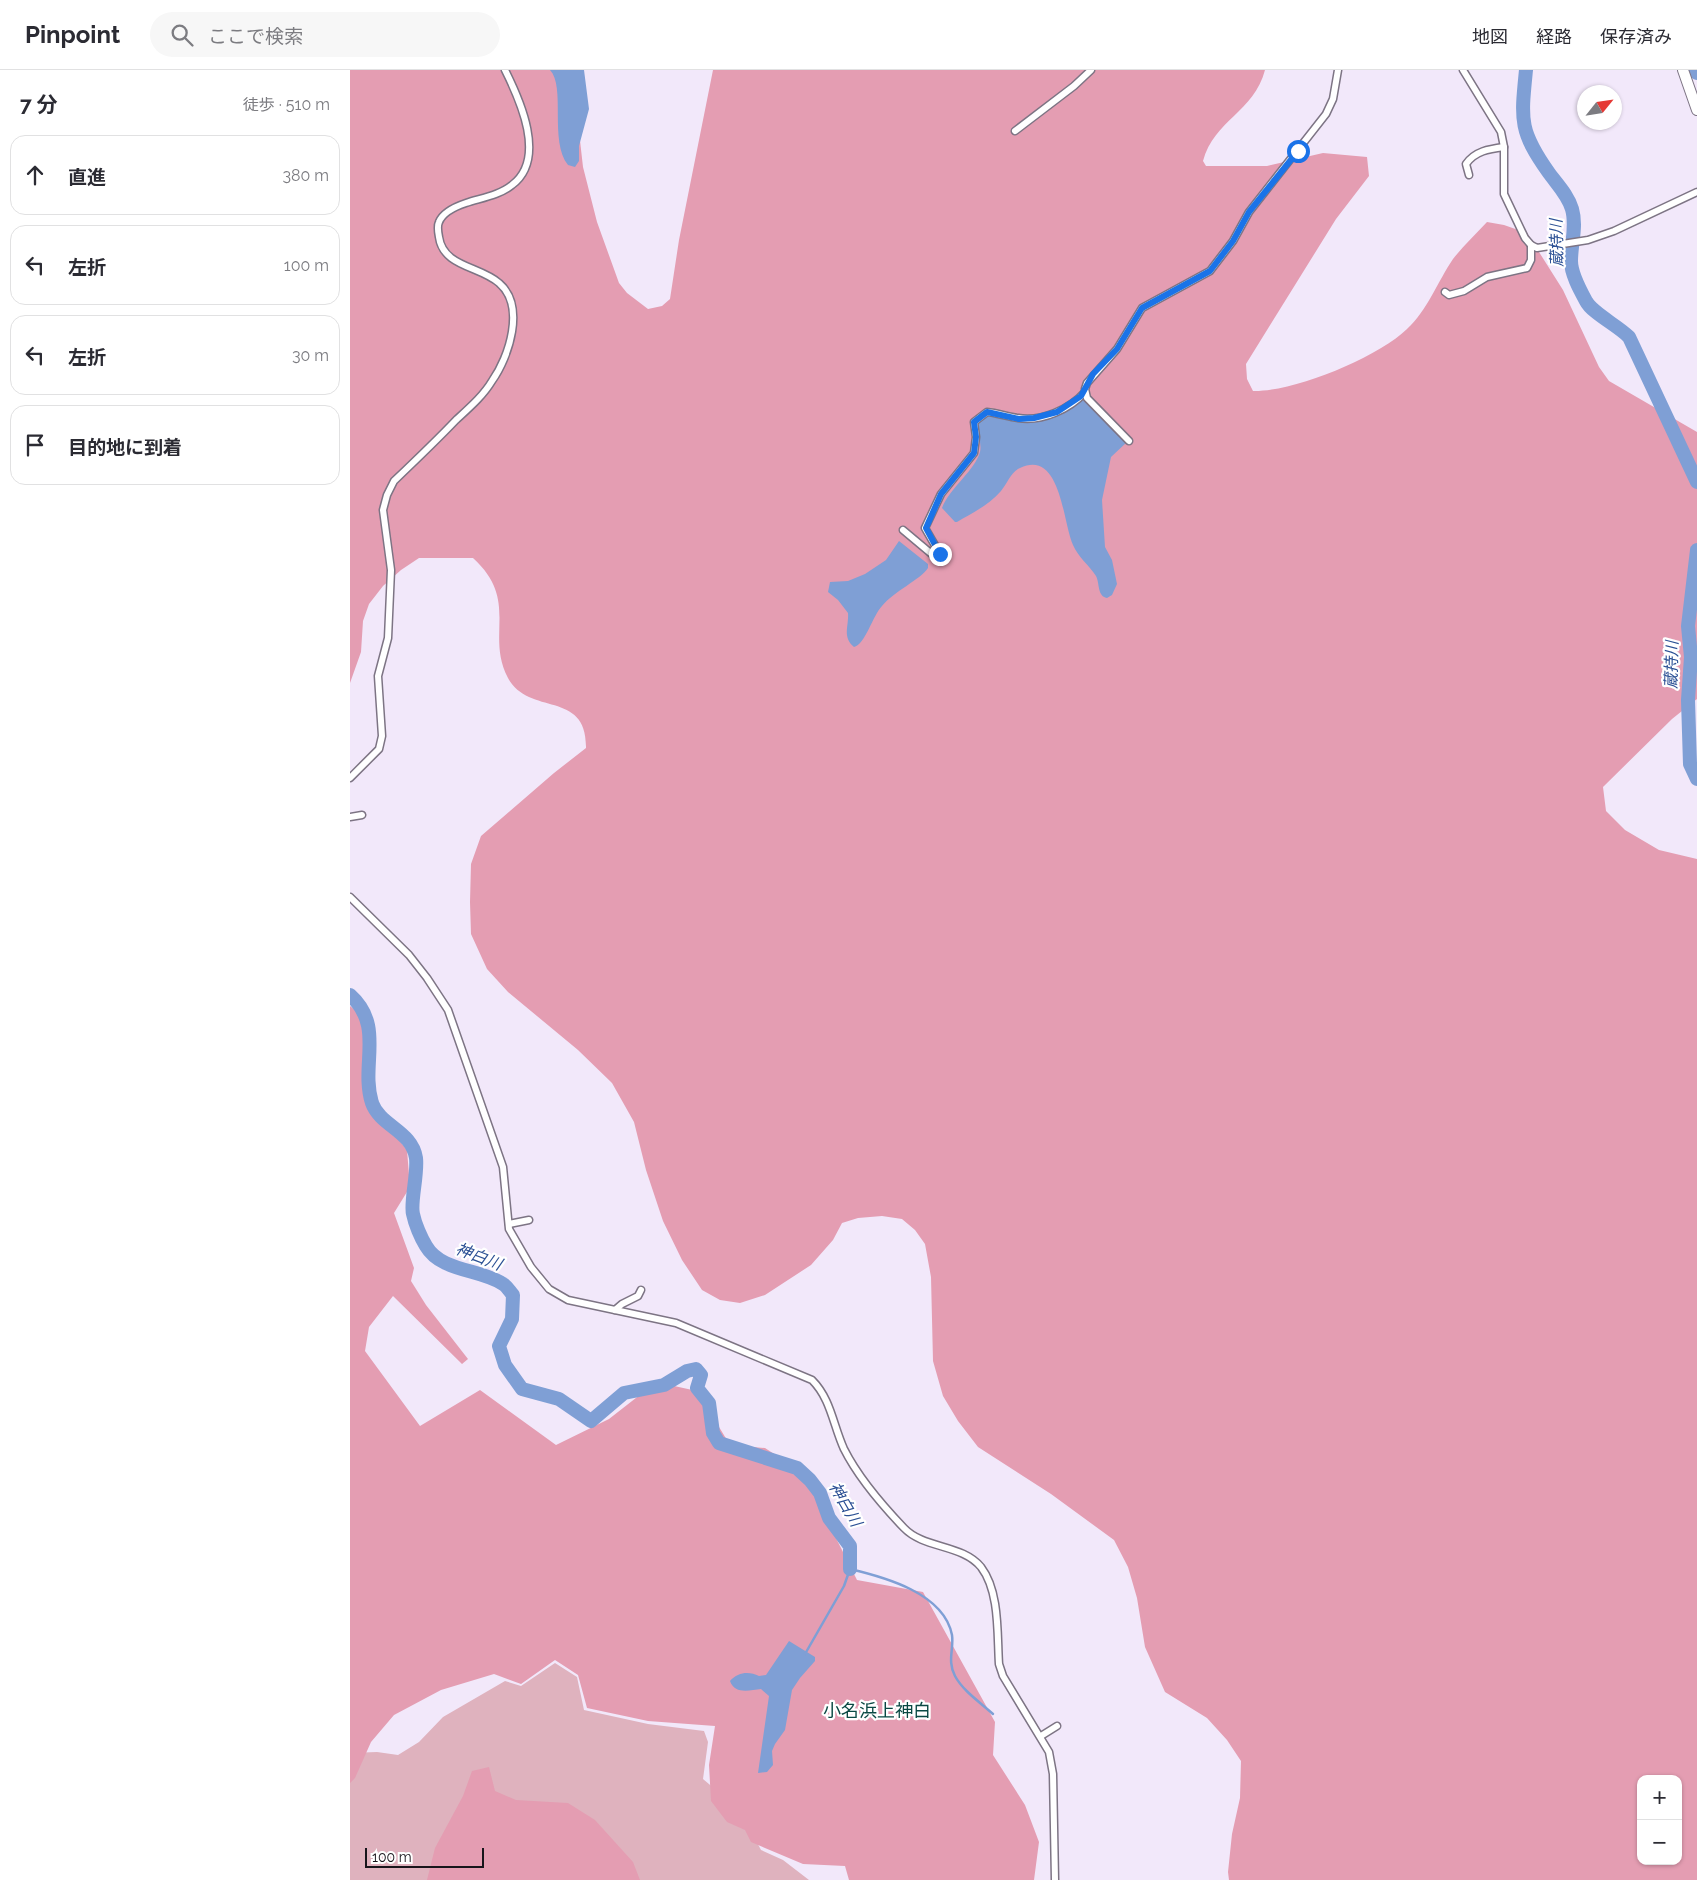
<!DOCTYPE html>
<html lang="ja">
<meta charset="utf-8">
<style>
:root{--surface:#fff;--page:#f7f7f7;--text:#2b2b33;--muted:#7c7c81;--line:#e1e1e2}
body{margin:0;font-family:Raleway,"Noto Sans JP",sans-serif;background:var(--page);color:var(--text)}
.controls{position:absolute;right:15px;bottom:15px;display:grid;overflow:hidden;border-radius:10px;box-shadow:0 1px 4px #0004}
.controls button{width:45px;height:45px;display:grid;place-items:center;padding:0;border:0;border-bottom:1px solid var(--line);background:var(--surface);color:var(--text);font:25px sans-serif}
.compass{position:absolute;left:1227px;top:15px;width:45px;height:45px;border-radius:50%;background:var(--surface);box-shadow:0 1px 4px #0004;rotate:60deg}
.scale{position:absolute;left:15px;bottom:12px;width:119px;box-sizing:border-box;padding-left:5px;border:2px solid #18151b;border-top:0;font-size:14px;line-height:18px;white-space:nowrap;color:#18151b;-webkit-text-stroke:4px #fff;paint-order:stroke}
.stop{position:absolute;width:15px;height:15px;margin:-11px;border:4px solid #1a73e8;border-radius:50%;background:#fff}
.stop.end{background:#1a73e8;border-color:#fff;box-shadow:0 1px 5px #0008}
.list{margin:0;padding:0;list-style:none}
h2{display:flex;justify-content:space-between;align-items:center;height:65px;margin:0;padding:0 20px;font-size:21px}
h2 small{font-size:16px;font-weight:400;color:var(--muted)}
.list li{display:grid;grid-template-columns:32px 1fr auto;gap:15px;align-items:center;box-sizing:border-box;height:80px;margin:0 10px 10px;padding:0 10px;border:1px solid var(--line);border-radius:15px}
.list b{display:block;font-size:19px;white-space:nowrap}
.list em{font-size:16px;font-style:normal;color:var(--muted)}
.icon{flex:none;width:28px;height:28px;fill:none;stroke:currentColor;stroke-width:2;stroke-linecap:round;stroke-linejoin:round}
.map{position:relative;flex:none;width:1347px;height:1810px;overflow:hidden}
header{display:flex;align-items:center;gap:30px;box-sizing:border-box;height:70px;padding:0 25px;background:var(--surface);border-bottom:1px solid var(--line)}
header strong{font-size:24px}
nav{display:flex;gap:28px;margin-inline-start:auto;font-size:18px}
.search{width:350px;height:45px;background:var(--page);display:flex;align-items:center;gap:12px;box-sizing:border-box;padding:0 18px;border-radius:28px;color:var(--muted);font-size:19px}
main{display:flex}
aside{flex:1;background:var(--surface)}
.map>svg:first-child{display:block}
.green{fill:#dfb2be}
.forest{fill:#e49db2;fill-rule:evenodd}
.water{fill:#7f9fd5}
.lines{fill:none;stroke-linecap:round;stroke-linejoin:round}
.stream{stroke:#7f9fd5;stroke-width:2.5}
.river{stroke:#7f9fd5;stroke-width:14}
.street-casing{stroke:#7d7484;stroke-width:9}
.primary-casing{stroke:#7d7484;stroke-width:12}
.street{stroke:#fff;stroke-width:6}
.primary{stroke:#fff;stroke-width:10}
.route{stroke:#1a73e8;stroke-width:6}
.labels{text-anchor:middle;stroke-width:4.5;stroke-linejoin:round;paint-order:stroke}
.water-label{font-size:16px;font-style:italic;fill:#2c5195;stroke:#fff}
.quarter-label{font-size:18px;fill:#0a4944;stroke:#fff}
</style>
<header>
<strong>Pinpoint</strong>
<div class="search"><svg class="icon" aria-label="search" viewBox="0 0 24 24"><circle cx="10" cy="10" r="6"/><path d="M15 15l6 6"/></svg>ここで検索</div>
<nav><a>地図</a><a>経路</a><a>保存済み</a></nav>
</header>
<main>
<aside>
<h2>7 分<small>徒歩 · 510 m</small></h2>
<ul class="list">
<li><svg class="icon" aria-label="ahead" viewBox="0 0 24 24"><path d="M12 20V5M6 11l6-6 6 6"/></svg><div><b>直進</b></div><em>380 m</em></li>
<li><svg class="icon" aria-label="left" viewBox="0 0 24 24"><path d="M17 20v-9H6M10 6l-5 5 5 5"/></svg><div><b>左折</b></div><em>100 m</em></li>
<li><svg class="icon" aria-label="left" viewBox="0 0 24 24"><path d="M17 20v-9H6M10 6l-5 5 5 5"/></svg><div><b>左折</b></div><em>30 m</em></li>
<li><svg class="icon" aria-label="arrive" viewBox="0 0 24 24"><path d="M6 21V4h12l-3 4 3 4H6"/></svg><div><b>目的地に到着</b></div></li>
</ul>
</aside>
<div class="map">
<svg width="1347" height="1810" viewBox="0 0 1347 1810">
<rect width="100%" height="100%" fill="#f2e8fa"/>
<path class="green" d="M205 1593 227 1607 234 1640 298 1654 354 1661 358 1672 353 1709 366 1720 402 1763 411 1780 433 1790 459 1810H0V1683L27 1682 48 1685 69 1672 93 1647 155 1611 171 1616Z"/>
<g class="forest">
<path d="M0 0H222L233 97 247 152 269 213 277 223 298 239 312 236 320 229 329 170 363 0H915C904 42 864 50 853 91L856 96H917L973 83 1017 87 1019 106 986 149 896 294 897 309 903 321C944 322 1027 288 1057 259 1077 241 1088 211 1103 189 1113 176 1126 164 1137 152L1154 155 1177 163 1213 220 1249 297 1259 311 1347 362V629L1322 649 1253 717 1256 741 1275 760 1309 780 1347 789V1810H879L878 1802 882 1764 890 1728 891 1691 877 1670 857 1648 815 1622 795 1577 787 1528 778 1497 764 1470 701 1424 628 1377 608 1351 593 1326 583 1291 581 1207 575 1174 565 1160 552 1149 532 1146 508 1148 492 1153 483 1170 461 1195 415 1225 390 1233 370 1230 352 1220 332 1190 313 1151 296 1100 284 1052 262 1013 228 980 158 922 137 899 121 864 120 832 121 794 131 766 204 703 236 678C237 619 179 647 158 608 135 564 170 531 123 488H69L51 500 33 516 19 534 13 551 11 582 0 613ZM1291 1709H1328V1791H1291Z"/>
<path d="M0 936 22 954 20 993 29 1045 57 1080 60 1117 44 1143 64 1198 61 1211 76 1235 118 1289 112 1294 43 1226 19 1257 15 1281 70 1356 130 1320 206 1375 259 1349 291 1324 315 1314 347 1321 380 1375 415 1378 464 1410 486 1468 507 1510 573 1522 645 1652 643 1685 675 1735 689 1772 684 1810H499L495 1796 453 1794 401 1772 395 1760 377 1752 361 1731 359 1695 365 1656 298 1651 237 1638 228 1605 205 1590 171 1614 144 1604 91 1620 44 1645 21 1672 5 1708 0 1713Z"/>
<path d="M139 1697 145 1721 166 1730 218 1733 245 1750 283 1792 290 1810H77L85 1778 113 1726 122 1701Z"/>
</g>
<g class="water">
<path d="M200 0H234L239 39 229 76V91L225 97 218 95C199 71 216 17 200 0Z"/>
<path d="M732 329 777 372 761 387 752 430 755 477 762 490 767 514 762 525 757 528C747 526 750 514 746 506 739 495 728 487 723 475 713 454 711 378 670 398 661 402 657 414 651 421 639 435 622 443 607 452H605L592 438C600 418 621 404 629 385 635 371 620 355 634 347 643 342 667 353 679 351 694 349 717 335 732 329Z"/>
<path d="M549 471 578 494V498C570 510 544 521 532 536 523 545 515 575 504 577 492 567 499 556 498 543L488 530 478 522 480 512 498 511 515 504 536 490Z"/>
<path d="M439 1571 465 1587V1591L450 1608 442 1620 435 1660 425 1674 422 1681 423 1695 417 1702 408 1703 419 1626 411 1619C400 1620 385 1625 380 1611 388 1602 399 1601 409 1606L416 1605Z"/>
</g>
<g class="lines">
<path class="stream" d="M455 1584 494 1516 500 1499C534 1507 594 1523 602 1565 604 1579 597 1591 605 1606 613 1621 631 1633 643 1644"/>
<g class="river">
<path d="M1176 0C1171 50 1169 61 1199 103 1207 114 1218 125 1222 139 1227 156 1221 174 1221 191 1221 204 1230 220 1236 231 1242 243 1267 255 1279 267L1347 412"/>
<path d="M1346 0 1347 3"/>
<path d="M1347 480 1338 556 1341 587 1338 630 1340 694 1347 709"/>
<path d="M0 925C35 956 10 995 22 1033 30 1056 62 1061 66 1088 68 1104 60 1133 63 1144 65 1154 71 1168 76 1176 91 1202 131 1199 153 1214 157 1216 160 1222 163 1225L162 1249 149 1276 155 1295 172 1319 209 1329 241 1351 274 1323 314 1315 337 1301 346 1299 351 1305 347 1318 359 1333 363 1363 369 1373 447 1398 460 1410 470 1423 479 1448 500 1476V1499"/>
</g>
<g class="street-casing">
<g id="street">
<path d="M1113 0 1151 62 1154 77V124L1175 168 1181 175 1187 178 1238 170 1264 161 1347 122"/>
<path d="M665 61 724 16 741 0"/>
<path d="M1119 105 1116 94C1125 81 1139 79 1154 77"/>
<path d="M1095 222 1099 225 1114 221 1137 207 1177 198 1181 190V175"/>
<path d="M779 371 737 328 735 319 737 313 767 279 792 238 860 201 883 171 899 142 976 44 983 29 988 0"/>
<path d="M553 460 590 491V484L575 458 591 424 624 383 626 367 624 352 637 342C648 343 658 347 668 348 692 352 720 339 735 322"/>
<path d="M0 708 29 679 32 666 28 606 38 568 41 500 33 440 37 425 44 411C65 391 86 371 106 350 119 338 133 326 142 311 159 287 176 236 149 213 130 196 93 197 89 167 88 162 87 156 89 152 93 142 107 136 116 133 131 128 150 125 162 115 197 89 170 30 155 0"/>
<path d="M0 747 12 745"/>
<path d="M0 827 59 885 77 908 98 940 153 1097 159 1159 181 1197 199 1219 218 1230 326 1253 462 1310C481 1329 483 1355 494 1379 508 1407 532 1435 554 1458 574 1479 612 1474 631 1497 650 1522 647 1564 649 1594L653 1606 699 1682 703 1704 705 1810"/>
<path d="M159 1154 179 1150"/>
<path d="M265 1240 272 1234 288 1226 291 1220"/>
<path d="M691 1666 707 1656"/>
</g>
</g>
<g class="primary-casing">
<path id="primary" d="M1333 0 1347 40"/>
</g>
<use href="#street" class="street"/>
<use href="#primary" class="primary"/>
</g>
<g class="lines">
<path class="route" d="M590 484 576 458 591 424 624 383 626 367 624 352 637 342 669 349 684 348 707 342 731 326 743 304 767 279 792 238 860 201 883 171 899 142 948 81"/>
</g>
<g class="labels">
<g class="water-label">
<text transform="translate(1206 173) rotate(-91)" y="6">蔵持川</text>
<text transform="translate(1321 595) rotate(-89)" y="6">蔵持川</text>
<text transform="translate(129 1186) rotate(21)" y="6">神白川</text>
<text transform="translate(496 1434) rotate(60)" y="6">神白川</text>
</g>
<g class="quarter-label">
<text x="527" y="1647">小名浜上神白</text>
</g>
</g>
</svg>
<div class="controls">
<button>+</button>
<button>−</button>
</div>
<svg class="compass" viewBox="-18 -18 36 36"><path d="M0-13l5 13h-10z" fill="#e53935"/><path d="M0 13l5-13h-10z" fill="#7c7c81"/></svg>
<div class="scale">100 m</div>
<div class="stop" style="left:948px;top:81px"></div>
<div class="stop end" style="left:590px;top:484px"></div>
</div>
</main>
